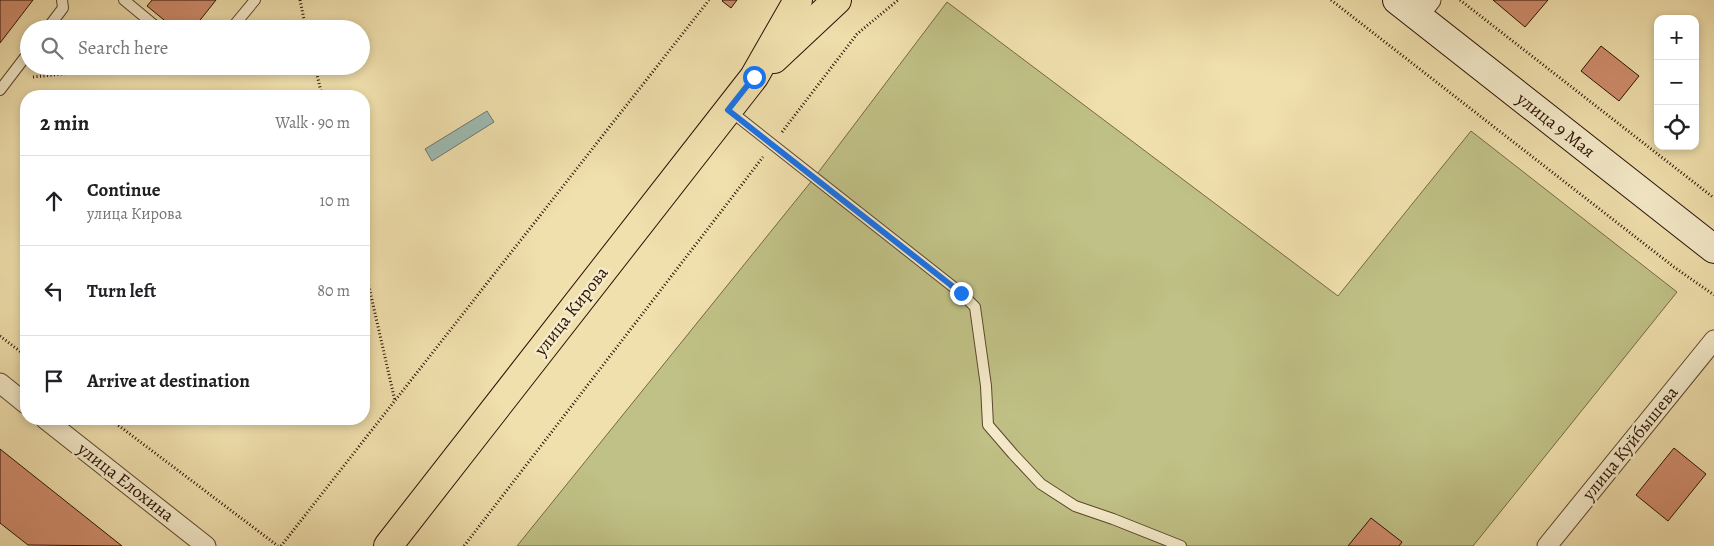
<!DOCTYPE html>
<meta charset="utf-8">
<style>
:root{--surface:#fff;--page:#f6f6f6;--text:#202124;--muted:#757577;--line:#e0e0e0}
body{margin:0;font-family:Alegreya,serif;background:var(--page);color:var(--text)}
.controls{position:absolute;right:15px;top:15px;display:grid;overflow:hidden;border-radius:10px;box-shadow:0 2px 8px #0003}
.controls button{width:45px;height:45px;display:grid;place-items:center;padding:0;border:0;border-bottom:1px solid var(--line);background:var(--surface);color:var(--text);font:25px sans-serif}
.stop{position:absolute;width:15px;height:15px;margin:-11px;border:4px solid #1a73e8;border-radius:50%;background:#fff}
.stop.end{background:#1a73e8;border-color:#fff;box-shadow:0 1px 5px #0008}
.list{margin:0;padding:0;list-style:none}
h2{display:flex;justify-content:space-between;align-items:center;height:65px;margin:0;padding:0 20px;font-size:21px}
h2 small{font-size:16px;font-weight:400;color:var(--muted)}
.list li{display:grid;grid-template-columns:32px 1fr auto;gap:15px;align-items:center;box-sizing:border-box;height:90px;padding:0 20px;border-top:1px solid var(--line)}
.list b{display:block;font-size:19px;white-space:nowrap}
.list p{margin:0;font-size:16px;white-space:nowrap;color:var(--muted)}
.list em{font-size:16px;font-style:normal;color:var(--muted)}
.icon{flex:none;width:28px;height:28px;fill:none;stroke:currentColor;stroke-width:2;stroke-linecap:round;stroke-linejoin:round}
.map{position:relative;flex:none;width:1714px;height:546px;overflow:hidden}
.search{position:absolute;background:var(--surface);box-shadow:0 2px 8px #0003;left:20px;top:20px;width:350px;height:55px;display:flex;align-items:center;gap:12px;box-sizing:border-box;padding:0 18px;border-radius:28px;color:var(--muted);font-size:19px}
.panel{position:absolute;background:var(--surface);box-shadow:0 2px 8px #0003;left:20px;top:90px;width:350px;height:335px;border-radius:20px}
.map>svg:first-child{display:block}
.green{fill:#c0c186;stroke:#756945}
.water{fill:#9dbbb3;stroke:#6f776d}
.building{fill:#d08d6d;stroke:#2a1104}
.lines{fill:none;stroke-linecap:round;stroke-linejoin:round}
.lane-casing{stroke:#5c452e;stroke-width:12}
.street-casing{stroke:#5c452e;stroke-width:21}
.secondary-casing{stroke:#2a1104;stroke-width:30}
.primary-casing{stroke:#2a1104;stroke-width:30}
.path{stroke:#2a1104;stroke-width:3;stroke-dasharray:1 2.5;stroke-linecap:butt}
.lane{stroke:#f5ebca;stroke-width:10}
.street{stroke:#f5ebca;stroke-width:19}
.secondary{stroke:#f5ebca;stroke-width:28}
.primary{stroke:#f0e0ad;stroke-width:28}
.route{stroke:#1a73e8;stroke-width:6}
.labels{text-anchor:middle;stroke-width:5;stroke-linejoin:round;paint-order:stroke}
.street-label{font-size:18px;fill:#2a1104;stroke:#f5ebca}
</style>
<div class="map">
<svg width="1714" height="546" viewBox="0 0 1714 546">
<rect width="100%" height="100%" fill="#f0e0ad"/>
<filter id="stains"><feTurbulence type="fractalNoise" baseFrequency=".004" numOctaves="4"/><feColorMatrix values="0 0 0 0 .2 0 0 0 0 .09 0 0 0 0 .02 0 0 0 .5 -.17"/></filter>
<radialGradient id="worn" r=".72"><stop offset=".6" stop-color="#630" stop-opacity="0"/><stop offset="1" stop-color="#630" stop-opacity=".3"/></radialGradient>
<path class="green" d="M947 2 1338 296 1471 131 1677 292 1473 546H517L814 178Z"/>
<path class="water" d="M487 111 494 122 432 161 425 149Z"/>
<g class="building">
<path d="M0 0H33L0 43Z"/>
<path d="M152 0H216L193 29H175L147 6Z"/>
<path d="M723 0H737L731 8 722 1Z"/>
<path d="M1493 0H1548L1525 27Z"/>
<path d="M1601 46 1639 76 1619 101 1581 71Z"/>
<path d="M1674 448 1706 474 1668 521 1636 495Z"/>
<path d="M0 449 122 546 28 545 0 523Z"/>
<path d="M1371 518 1402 542 1399 546H1348Z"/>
</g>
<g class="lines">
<g class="lane-casing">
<g id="lane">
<path d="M124 0 159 29"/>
<path d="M47 29 63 8 62 0"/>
<path d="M231 29 255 0"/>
<path d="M0 90 29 52"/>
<path d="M729 110 961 293 975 307 986 386 988 425 1013 454 1041 484 1075 506 1113 519 1181 546"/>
</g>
</g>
<g class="street-casing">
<g id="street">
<path d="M1418 17 1431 0"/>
<path d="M0 383 26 404"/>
<path d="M45 419 206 546"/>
<path d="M1547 546 1714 340"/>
</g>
</g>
<g class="secondary-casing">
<path id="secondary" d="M1397 0 1714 249"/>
</g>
<g class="primary-casing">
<g id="primary">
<path d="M774 59 837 0"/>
<path d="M388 546 754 77 798 0"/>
</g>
</g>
<g class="path">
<path d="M300 0 306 29"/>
<path d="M1331 0 1674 267 1714 295"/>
<path d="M1460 0 1714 198"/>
<path d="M315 66 322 96"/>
<path d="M33 77 137 66"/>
<path d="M782 132 857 34 898 0"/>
<path d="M364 265 395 401"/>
<path d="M0 336 26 356"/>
<path d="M110 419 278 546"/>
<path d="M281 546 709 0"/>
<path d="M464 546 763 157"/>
</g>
<use href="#lane" class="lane"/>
<use href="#street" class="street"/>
<use href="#secondary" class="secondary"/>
<use href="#primary" class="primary"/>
</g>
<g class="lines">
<path class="route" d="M754 77 728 110 961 293"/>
</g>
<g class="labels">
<g class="street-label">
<text transform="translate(1556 125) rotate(38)" y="6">улица 9 Мая</text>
<text transform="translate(571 311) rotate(-52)" y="6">улица Кирова</text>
<text transform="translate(1630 443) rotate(-51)" y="6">улица Куйбышева</text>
<text transform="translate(126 482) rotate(38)" y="6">улица Елохина</text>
</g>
</g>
<rect width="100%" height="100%" filter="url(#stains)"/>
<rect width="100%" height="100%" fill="url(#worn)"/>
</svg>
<div class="controls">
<button>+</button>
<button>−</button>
<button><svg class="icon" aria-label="locate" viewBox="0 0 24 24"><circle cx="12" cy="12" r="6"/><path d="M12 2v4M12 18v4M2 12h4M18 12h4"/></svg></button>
</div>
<div class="stop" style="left:754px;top:77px"></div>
<div class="stop end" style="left:961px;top:293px"></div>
<div class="search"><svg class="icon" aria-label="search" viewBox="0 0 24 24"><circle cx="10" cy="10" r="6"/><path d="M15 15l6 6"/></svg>Search here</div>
<section class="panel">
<h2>2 min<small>Walk · 90 m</small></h2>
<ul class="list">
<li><svg class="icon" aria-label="ahead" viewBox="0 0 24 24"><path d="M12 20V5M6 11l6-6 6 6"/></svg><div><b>Continue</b><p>улица Кирова</p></div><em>10 m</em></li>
<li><svg class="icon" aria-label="left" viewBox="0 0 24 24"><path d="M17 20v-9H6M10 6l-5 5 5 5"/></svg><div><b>Turn left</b></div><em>80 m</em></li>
<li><svg class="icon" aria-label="arrive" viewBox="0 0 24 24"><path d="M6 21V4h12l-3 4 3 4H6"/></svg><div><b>Arrive at destination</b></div></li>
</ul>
</section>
</div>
